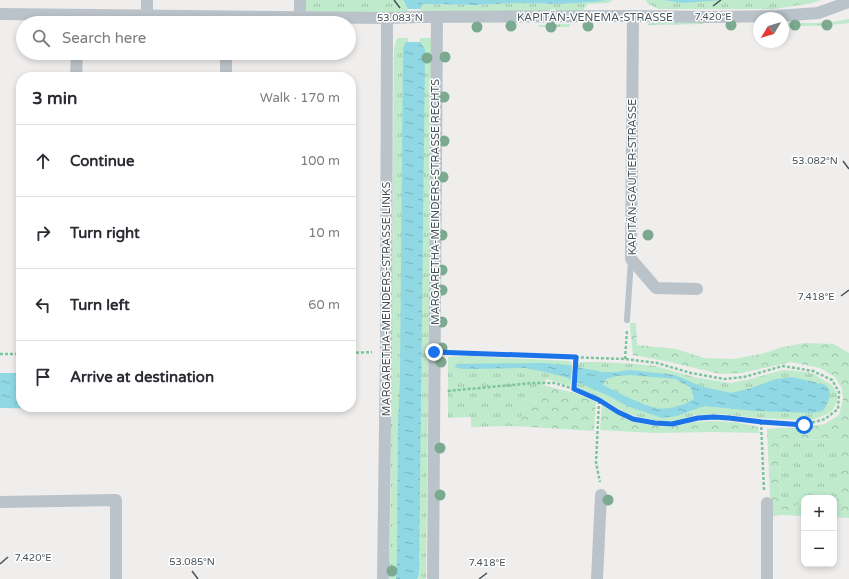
<!DOCTYPE html>
<meta charset="utf-8">
<style>
:root{--surface:#fff;--page:#f7f7f7;--text:#2b2b33;--muted:#7c7c81;--line:#e1e1e2}
body{margin:0;font-family:"Varela Round",sans-serif;background:var(--page);color:var(--text)}
.controls{position:absolute;right:12px;bottom:12px;display:grid;overflow:hidden;border-radius:8px;box-shadow:0 2px 6px #0003}
.controls button{width:36px;height:36px;display:grid;place-items:center;padding:0;border:0;border-bottom:1px solid var(--line);background:var(--surface);color:var(--text);font:20px sans-serif}
.compass{position:absolute;left:753px;top:12px;width:36px;height:36px;border-radius:50%;background:var(--surface);box-shadow:0 2px 6px #0003;rotate:232deg}
.stop{position:absolute;width:12px;height:12px;margin:-9px;border:3px solid #1a73e8;border-radius:50%;background:#fff}
.stop.end{background:#1a73e8;border-color:#fff;box-shadow:0 1px 4px #0008}
.list{margin:0;padding:0;list-style:none}
h2{display:flex;justify-content:space-between;align-items:center;height:52px;margin:0;padding:0 16px;font-size:17px}
h2 small{font-size:13px;font-weight:400;color:var(--muted)}
.list li{display:grid;grid-template-columns:26px 1fr auto;gap:12px;align-items:center;box-sizing:border-box;height:72px;padding:0 16px;border-top:1px solid var(--line)}
.list b{display:block;font-size:15px;white-space:nowrap}
.list em{font-size:13px;font-style:normal;color:var(--muted)}
.icon{flex:none;width:22px;height:22px;fill:none;stroke:currentColor;stroke-width:2;stroke-linecap:round;stroke-linejoin:round}
.map{position:relative;flex:none;width:849px;height:579px;overflow:hidden}
.search{position:absolute;background:var(--surface);box-shadow:0 2px 6px #0003;left:16px;top:16px;width:340px;height:44px;display:flex;align-items:center;gap:10px;box-sizing:border-box;padding:0 14px;border-radius:22px;color:var(--muted);font-size:15px}
.panel{position:absolute;background:var(--surface);box-shadow:0 2px 6px #0003;left:16px;top:72px;width:340px;height:340px;border-radius:16px}
.map>svg:first-child{display:block}
.grass{fill:url(#grass-tufts)}
.forest{fill:url(#forest-crowns)}
.water{fill:url(#water-ripples);fill-rule:evenodd}
.pier{fill:#f0eded}
.lines{fill:none;stroke-linecap:round;stroke-linejoin:round}
.path{stroke:#7ac59b;stroke-width:2.5;stroke-dasharray:3 2;stroke-linecap:butt}
.lane{stroke:#bac3c9;stroke-width:6}
.street{stroke:#bac3c9;stroke-width:12}
.tree{fill:#7caa90}
.route{stroke:#1a73e8;stroke-width:5}
.ticks{fill:none;stroke:#475259;stroke-width:1.5}
.labels{text-anchor:middle;stroke-width:3;stroke-linejoin:round;paint-order:stroke}
.street-label{font-size:11px;fill:#475259;stroke:#fff}
.ticks-label{font-size:10px;text-anchor:middle;fill:#475259;stroke:#fff;stroke-width:3;stroke-linejoin:round;paint-order:stroke}
</style>
<div class="map">
<svg width="849" height="579" viewBox="0 0 849 579">
<defs>
<pattern id="grass-tufts" width="24" height="20" patternUnits="userSpaceOnUse"><rect width="24" height="20" fill="#bfeacc"/><path d="M3 7l-1-3M5 7V3M7 7l1-3M15 17l-1-3M17 17v-4M19 17l1-3" fill="none" stroke="#9dc0a9"/></pattern>
<pattern id="forest-crowns" width="20" height="18" patternUnits="userSpaceOnUse"><rect width="20" height="18" fill="#bfeacc"/><path d="M2 6a3 3 0 1 1 6 0M12 15a3 3 0 1 1 6 0" fill="none" stroke="#9dc0a9"/></pattern>
<pattern id="water-ripples" width="26" height="14" patternUnits="userSpaceOnUse"><rect width="26" height="14" fill="#8fd8e4"/><path d="M2 4q2-2 4 0t4 0M15 11q2-2 4 0t4 0" fill="none" stroke="#77b2bc"/></pattern>
</defs>
<rect width="100%" height="100%" fill="#f0eded"/>
<g class="grass">
<path d="M304 0H403L408 9 409 13H309L305 10Z"/>
<path d="M592 0H613L608 3 588 4 582 11 422 13 420 9 422 4 474 5 517 3 561 4 593 2Z"/>
<path d="M646 0H822L808 4 773 9H659L648 4Z"/>
<path d="M849 19V23C827 26 805 26 783 26V23H826Z"/>
<path d="M703 22 704 24 647 25 649 23Z"/>
<path d="M570 24V27H537L539 25Z"/>
<path d="M397 38H408V42H419L420 38H432L426 579H388L390 547 394 48Z"/>
<path d="M464 356 569 361 572 364 571 384 569 386 547 379 528 408 514 426 471 427V417L448 418V357Z"/>
<path d="M580 362H602L634 364 656 366 694 377 730 383 746 380 783 370 797 371 812 373 832 385 837 393V402L832 411 825 415 815 419 805 420 757 418 721 414 696 415 675 421 663 422 644 418 628 414 611 404 577 387 578 365Z"/>
<path d="M788 439 841 440V500H834V498H804V501L795 506H782L780 484 779 452Z"/>
</g>
<g class="forest">
<path d="M630 323H636L637 345 676 349 704 358 733 359 761 354 783 347 805 343 834 344 849 353V518L834 517V500L841 499V440L788 439 779 452 780 484 782 506H795L804 501V516L783 515 773 516 770 496 767 429 782 428H802L825 424 839 415 843 400 842 389 835 377 820 368 791 362 742 373 721 374 665 361 633 355 630 326Z"/>
<path d="M630 375 676 379 691 388 694 399C683 405 669 410 655 408 651 407 647 405 643 404 629 398 616 392 603 385L606 379 616 376Z"/>
<path d="M543 385 574 393 596 402 594 431 514 426Z"/>
<path d="M602 405 615 413 628 420 649 425 671 427 694 422 713 421 735 422 758 427 759 433 714 432 654 433 600 430Z"/>
</g>
<g class="water">
<path d="M403 0H606L593 2 561 4 517 3 474 5 423 4 420 9H408Z"/>
<path d="M664 0H723L683 3Z"/>
<path d="M406 42H420L423 46 425 50 419 573 417 579H396L397 557 398 425 400 379 403 48Z"/>
<path d="M542 363 568 365 602 372H617L629 370 675 375 700 386 731 393 751 388 776 379 792 377 814 382 827 386C833 396 828 402 823 411L813 413 755 411 704 406 677 416 662 418 627 406 609 396 565 377 541 371 526 368 462 369 455 367 456 364ZM630 375 676 379 691 388 694 399C683 406 669 410 655 408 651 407 647 405 643 404 629 398 616 392 603 385L606 379 616 376Z"/>
<path d="M0 373H21V407H284L279 412 0 408Z"/>
</g>
<path class="pier" d="M572 364 578 365 577 384 571 382Z"/>
<g class="lines">
<g class="path">
<path d="M351 353 372 352"/>
<path d="M446 353 625 359 657 363 691 373 724 379 744 377 783 366 813 371 832 380 839 392 838 409 825 419 804 425 761 422 729 417H714L698 418 672 424 655 423 633 419 618 412 599 401 574 389 555 383H534L447 391"/>
<path d="M0 354H21"/>
<path d="M625 359 627 330"/>
<path d="M574 389 575 357"/>
<path d="M599 401 596 463 600 482"/>
<path d="M761 422 764 491"/>
</g>
<path class="lane" d="M627 320 631 260"/>
<g class="street">
<path d="M0 14 387 18 420 17 633 16 707 17 777 16 818 13 849 2"/>
<path d="M147 16V0"/>
<path d="M633 16 631 259 656 288 697 289"/>
<path d="M300 17V0"/>
<path d="M76 77 77 53"/>
<path d="M226 77V53"/>
<path d="M0 502 116 500V579"/>
<path d="M767 503V579"/>
<path d="M383 579 386 351 387 18"/>
<path d="M433 579 437 17"/>
<path d="M597 579 601 495"/>
</g>
</g>
<g class="tree">
<circle cx="731" cy="25" r="5.5"/>
<circle cx="795" cy="25" r="5.5"/>
<circle cx="827" cy="25" r="5.5"/>
<circle cx="511" cy="26" r="5.5"/>
<circle cx="588" cy="26" r="5.5"/>
<circle cx="477" cy="27" r="5.5"/>
<circle cx="551" cy="27" r="5.5"/>
<circle cx="445" cy="57" r="5.5"/>
<circle cx="427" cy="58" r="5.5"/>
<circle cx="444" cy="97" r="5.5"/>
<circle cx="444" cy="141" r="5.5"/>
<circle cx="443" cy="177" r="5.5"/>
<circle cx="442" cy="235" r="5.5"/>
<circle cx="648" cy="235" r="5.5"/>
<circle cx="442" cy="270" r="5.5"/>
<circle cx="442" cy="290" r="5.5"/>
<circle cx="442" cy="322" r="5.5"/>
<circle cx="442" cy="348" r="5.5"/>
<circle cx="441" cy="362" r="5.5"/>
<circle cx="440" cy="448" r="5.5"/>
<circle cx="440" cy="495" r="5.5"/>
<circle cx="608" cy="500" r="5.5"/>
<circle cx="392" cy="571" r="5.5"/>
</g>
<g class="lines">
<path class="route" d="M434 352 576 357 574 389 599 400 618 412 633 419 655 423 672 424 698 418 714 417 729 418 762 422 804 425"/>
</g>
<path class="ticks" d="M394 0 400 8M713 6 721 0M843 161 849 169M841 296 849 290M0 564 8 557M192 571 198 579M479 579 487 573"/>
<g class="labels">
<g class="street-label">
<text x="595" y="21">KAPITÄN-VENEMA-STRASSE</text>
<text transform="translate(632 177) rotate(-90)" y="4">KAPITÄN-GAUTIER-STRASSE</text>
<text transform="translate(435 202) rotate(-90)" y="4">MARGARETHA-MEINDERS-STRASSE RECHTS</text>
<text transform="translate(386 299) rotate(-90)" y="4">MARGARETHA-MEINDERS-STRASSE LINKS</text>
</g>
</g>
<g class="ticks-label">
<text x="713" y="20">7.420°E</text>
<text x="400" y="21">53.083°N</text>
<text x="815" y="164">53.082°N</text>
<text x="816" y="300">7.418°E</text>
<text x="33" y="561">7.420°E</text>
<text x="192" y="565">53.085°N</text>
<text x="487" y="566">7.418°E</text>
</g>
</svg>
<div class="controls">
<button>+</button>
<button>−</button>
</div>
<svg class="compass" viewBox="-18 -18 36 36"><path d="M0-13l5 13h-10z" fill="#e53935"/><path d="M0 13l5-13h-10z" fill="#7c7c81"/></svg>
<div class="stop" style="left:804px;top:425px"></div>
<div class="stop end" style="left:434px;top:352px"></div>
<div class="search"><svg class="icon" aria-label="search" viewBox="0 0 24 24"><circle cx="10" cy="10" r="6"/><path d="M15 15l6 6"/></svg>Search here</div>
<section class="panel">
<h2>3 min<small>Walk · 170 m</small></h2>
<ul class="list">
<li><svg class="icon" aria-label="ahead" viewBox="0 0 24 24"><path d="M12 20V5M6 11l6-6 6 6"/></svg><div><b>Continue</b></div><em>100 m</em></li>
<li><svg class="icon" aria-label="right" viewBox="0 0 24 24"><path d="M7 20v-9h11M14 6l5 5-5 5"/></svg><div><b>Turn right</b></div><em>10 m</em></li>
<li><svg class="icon" aria-label="left" viewBox="0 0 24 24"><path d="M17 20v-9H6M10 6l-5 5 5 5"/></svg><div><b>Turn left</b></div><em>60 m</em></li>
<li><svg class="icon" aria-label="arrive" viewBox="0 0 24 24"><path d="M6 21V4h12l-3 4 3 4H6"/></svg><div><b>Arrive at destination</b></div></li>
</ul>
</section>
</div>
